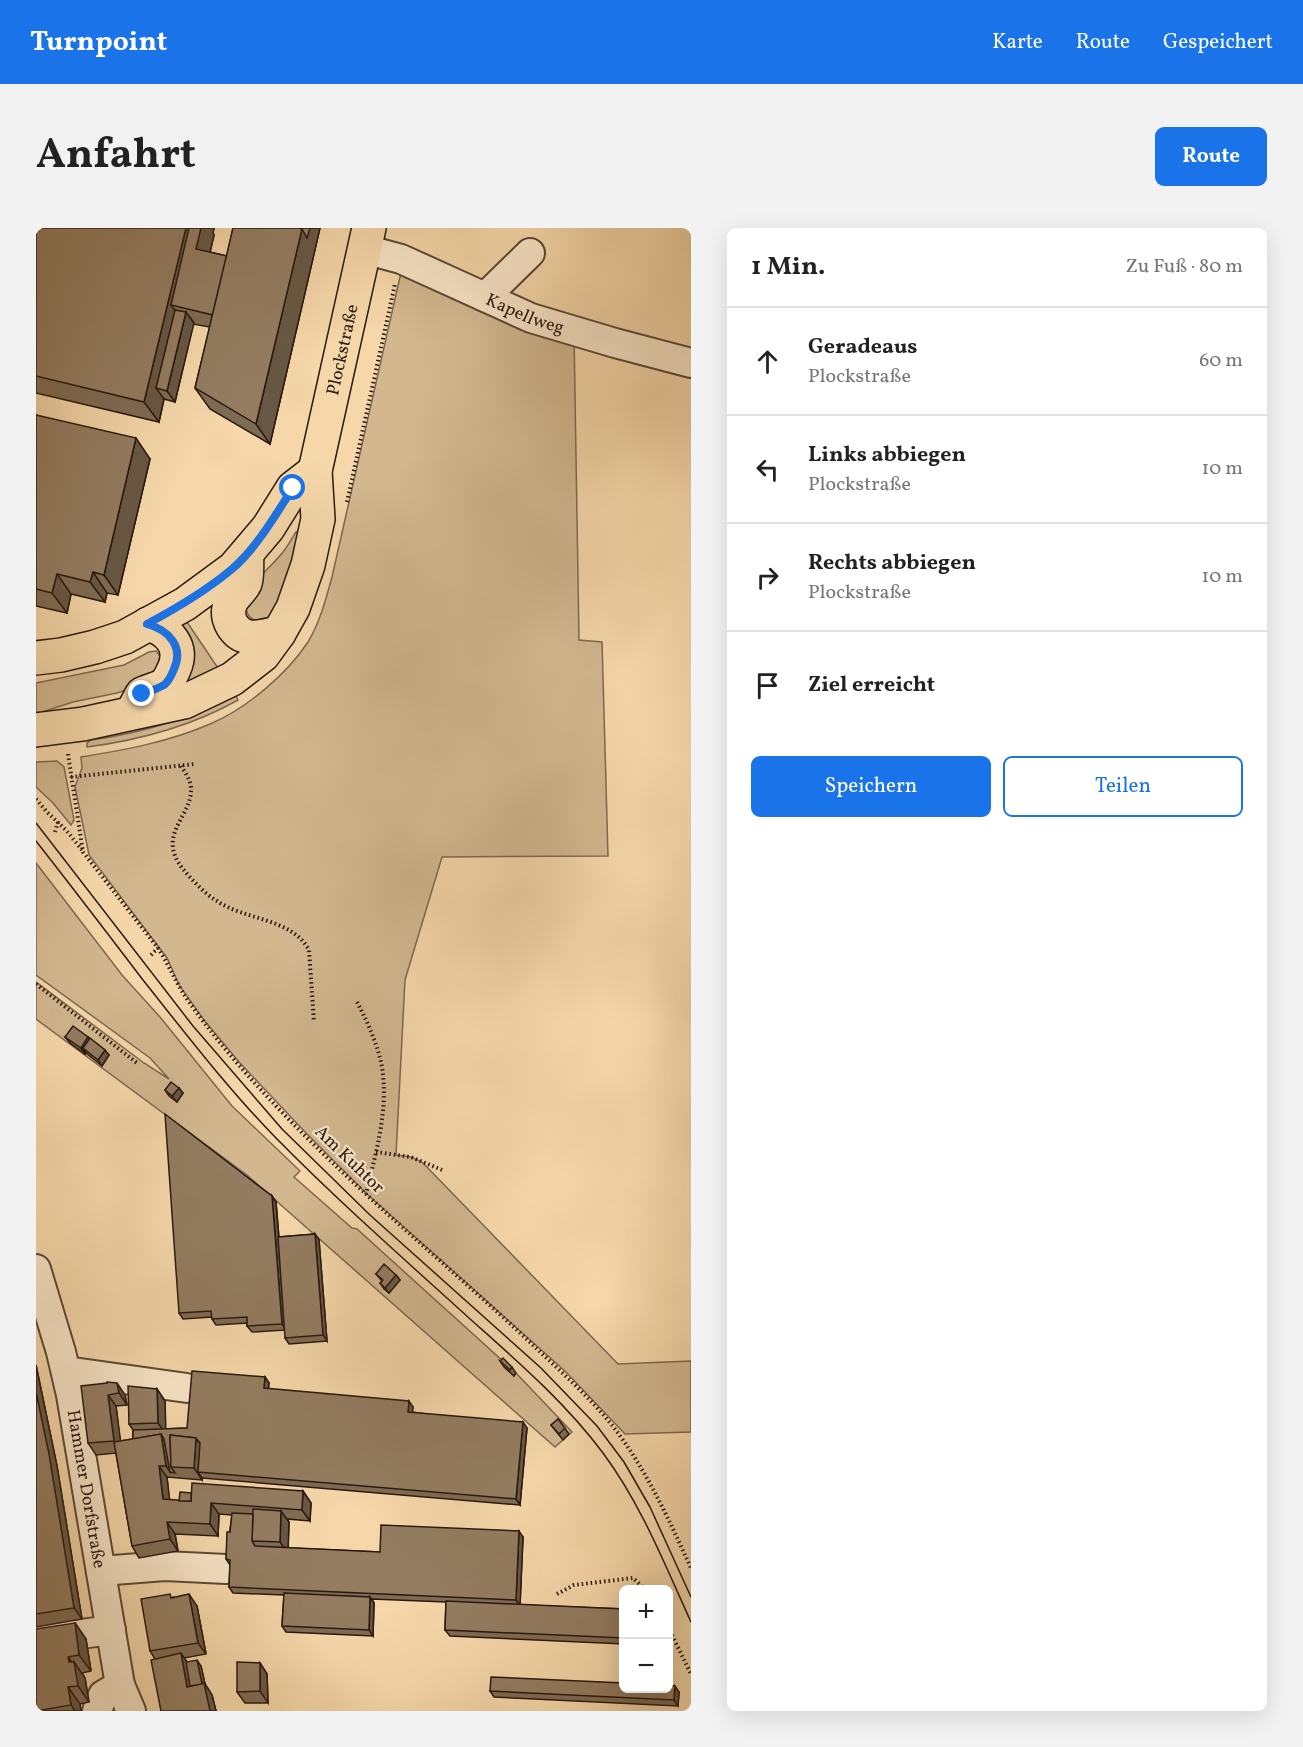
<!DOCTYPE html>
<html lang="de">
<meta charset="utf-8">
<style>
:root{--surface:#fff;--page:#f2f2f2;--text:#222;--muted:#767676;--line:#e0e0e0;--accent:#1a73e8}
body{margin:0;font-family:Vollkorn,serif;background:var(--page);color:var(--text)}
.controls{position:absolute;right:18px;bottom:18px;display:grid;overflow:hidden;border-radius:9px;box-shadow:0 6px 24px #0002}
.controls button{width:54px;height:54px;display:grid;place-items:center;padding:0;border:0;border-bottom:2px solid var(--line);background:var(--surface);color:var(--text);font:30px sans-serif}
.stop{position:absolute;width:18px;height:18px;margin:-14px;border:4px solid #1a73e8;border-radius:50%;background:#fff}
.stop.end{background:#1a73e8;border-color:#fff;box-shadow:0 2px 6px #0008}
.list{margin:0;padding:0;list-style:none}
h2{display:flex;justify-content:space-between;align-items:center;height:78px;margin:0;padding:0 24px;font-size:26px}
h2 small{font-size:20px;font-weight:400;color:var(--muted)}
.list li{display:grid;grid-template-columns:39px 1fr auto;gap:18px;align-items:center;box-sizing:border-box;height:108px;padding:0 24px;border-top:2px solid var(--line)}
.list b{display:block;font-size:22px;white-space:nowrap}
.list p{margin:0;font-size:20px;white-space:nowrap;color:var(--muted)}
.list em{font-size:20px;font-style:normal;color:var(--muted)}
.actions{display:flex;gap:12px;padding:18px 24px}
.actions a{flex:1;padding:14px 0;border:2px solid var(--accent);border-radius:9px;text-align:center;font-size:21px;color:var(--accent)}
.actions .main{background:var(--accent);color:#fff}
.icon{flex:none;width:33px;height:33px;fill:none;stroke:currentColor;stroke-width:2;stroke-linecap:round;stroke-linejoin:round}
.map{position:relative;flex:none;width:655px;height:1483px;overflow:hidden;border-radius:9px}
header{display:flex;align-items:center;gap:36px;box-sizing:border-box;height:84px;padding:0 30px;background:var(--accent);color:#fff}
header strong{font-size:28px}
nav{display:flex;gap:33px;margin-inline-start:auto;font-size:21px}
.intro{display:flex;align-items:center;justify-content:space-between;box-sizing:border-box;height:144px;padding:0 36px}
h1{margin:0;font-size:42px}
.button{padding:15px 27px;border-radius:9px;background:var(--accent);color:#fff;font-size:21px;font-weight:700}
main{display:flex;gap:36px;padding:0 36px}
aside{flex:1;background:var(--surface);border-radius:9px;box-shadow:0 6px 24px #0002}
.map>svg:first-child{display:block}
.green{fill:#d2b78f;stroke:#7e6850;stroke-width:1.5}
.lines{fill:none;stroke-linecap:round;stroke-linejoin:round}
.minor-casing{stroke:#5c4836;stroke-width:32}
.major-casing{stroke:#291910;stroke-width:36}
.path{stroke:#291910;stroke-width:4;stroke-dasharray:1.5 3;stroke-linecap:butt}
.minor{stroke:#f8e5c7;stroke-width:28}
.major{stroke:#f5d7a9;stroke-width:33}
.tram{stroke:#291910;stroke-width:1.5}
.wall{fill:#7e6b53;stroke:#291910;stroke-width:1.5}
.shaded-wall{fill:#675743;stroke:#291910;stroke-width:1.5}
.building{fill:#937c60;stroke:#291910;stroke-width:1.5}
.route{stroke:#1a73e8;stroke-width:8}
.labels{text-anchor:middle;stroke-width:4.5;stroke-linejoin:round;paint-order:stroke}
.street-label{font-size:18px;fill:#291910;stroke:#f8e5c7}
</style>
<header>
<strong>Turnpoint</strong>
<nav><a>Karte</a><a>Route</a><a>Gespeichert</a></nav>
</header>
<div class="intro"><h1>Anfahrt</h1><a class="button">Route</a></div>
<main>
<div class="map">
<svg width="655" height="1483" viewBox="0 0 655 1483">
<rect width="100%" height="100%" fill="#f5d7a9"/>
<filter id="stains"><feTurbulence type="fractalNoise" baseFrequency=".00333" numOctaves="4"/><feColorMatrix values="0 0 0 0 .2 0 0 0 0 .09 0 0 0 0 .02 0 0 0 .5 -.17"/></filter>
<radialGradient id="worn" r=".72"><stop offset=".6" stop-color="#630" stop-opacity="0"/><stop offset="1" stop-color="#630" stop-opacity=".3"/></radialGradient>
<g class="green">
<path d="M366 40 538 105 543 412 566 414 572 628 406 629 369 752 360 927 375 929 386 934 582 1136 655 1133V1204L589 1206 530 1144 332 967 270 905 203 834 168 792 143 757 131 730 53 627 39 559 46 540 45 529C88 522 133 514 174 496 210 481 251 446 272 414 284 394 290 371 296 349Z"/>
<path d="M263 303 265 304 245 367 236 387 225 393C207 393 207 373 215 361 223 347 237 337 247 324 252 318 256 310 260 304Z"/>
<path d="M151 394 182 440 144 459 145 397Z"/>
<path d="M120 423 124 428 125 435 122 442 102 458 81 465 37 474 0 486V455L88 437 113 424Z"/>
<path d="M199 466 202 472C156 498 104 512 51 519V515L55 512C105 505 155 491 199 466Z"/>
<path d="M21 533 28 539 38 592 35 597 17 575 0 559V534Z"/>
<path d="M0 635 86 747 124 789 196 878 264 943 258 949 316 1000 321 1001 480 1145 536 1204 519 1219 211 947 0 791V754L108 835 133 851 114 830 0 747Z"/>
</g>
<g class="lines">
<g class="minor-casing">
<g id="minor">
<path id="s1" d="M328 21 365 31 495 90 579 115 655 135"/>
<path d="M449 69 494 25"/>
<path id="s2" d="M0 1041 25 1124 35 1167 84 1457 95 1483"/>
<path d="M30 1143 151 1160"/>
<path d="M65 1343 129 1338 190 1341"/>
<path d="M0 1412 75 1402"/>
<path d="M61 1483 67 1467 84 1457"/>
</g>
</g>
<g class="major-casing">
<g id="major">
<path d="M211 326C210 334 212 347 209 355 206 362 198 367 195 374 191 383 192 390 196 397 207 416 226 408 243 405"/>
<path d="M0 430 25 427 59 419 89 409 149 376 198 340 232 300 257 260 279 243"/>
<path d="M98 481 106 466C112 463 122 461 128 457 132 454 136 446 138 441 148 419 133 402 112 396"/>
<path id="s3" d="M0 502 47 496 148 474 196 451 227 427 243 405 257 380 272 337 282 291 279 243 333 0"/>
</g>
</g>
<g class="path">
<path d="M311 274 359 56"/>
<path d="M32 526 47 624 122 720C133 737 140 755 151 771 200 841 269 910 332 968 386 1018 443 1066 497 1117 525 1144 555 1170 579 1201 611 1243 633 1292 655 1340"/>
<path d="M145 538C149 544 154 551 155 559 157 589 119 606 147 641 156 652 169 666 181 673 208 692 256 690 273 722L278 794"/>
<path d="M35 549 159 536"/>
<path d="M0 571 11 584 30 602 46 622"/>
<path d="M19 604 22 594"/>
<path d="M115 727 122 720"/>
<path d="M0 756 101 835"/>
<path d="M321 774C331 793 340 813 345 834 354 878 340 924 330 966"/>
<path d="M340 924 375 929 406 942"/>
<path d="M521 1366 538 1357 597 1350 610 1362"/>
<path d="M632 1399 655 1446"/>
</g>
<use href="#minor" class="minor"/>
<use href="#major" class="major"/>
<g class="tram">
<path d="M0 595 157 798 246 901 334 987 505 1140 561 1198 588 1234 614 1279 655 1369"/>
<path d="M0 613C36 659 72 706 107 752 150 806 192 861 240 910 302 973 368 1031 433 1090 480 1132 529 1174 567 1225 605 1276 629 1337 655 1394"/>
</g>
</g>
<g class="wall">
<path d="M0 0H178L177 5 178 7 174 24 191 28 197 0H284L234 216 174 181 159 160 174 99 157 96 139 174 128 171 123 194 0 165Z"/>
<path d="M0 187 114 231 82 367 71 365 69 374 35 366 31 385 0 378Z"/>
<path d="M29 809H52L73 827 66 838 50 825 49 826 34 815Z"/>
<path d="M143 860 147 865 141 874 133 868 129 862Z"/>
<path d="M236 968 240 974 243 1009 279 1006 283 1012 291 1113 253 1116 249 1110V1102L216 1104 211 1098V1095L180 1097 176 1091V1089L147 1091 143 1085Z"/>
<path d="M340 1046 360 1047 364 1052 353 1065 348 1061 344 1055 346 1053Z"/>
<path d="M464 1133 476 1139 480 1145 478 1148 468 1139Z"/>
<path d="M0 1137 21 1238 46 1391 0 1399Z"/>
<path d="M229 1149 233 1155 232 1161 377 1179 376 1184 491 1200 484 1277 166 1250V1252L131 1249 133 1272 143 1273 155 1265 267 1263 275 1275 274 1293 251 1291 253 1294 252 1320 344 1324 487 1309 484 1377 588 1381V1416L414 1408 409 1402 410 1374 336 1371 338 1375 337 1408 250 1404 246 1398 248 1367 197 1365 193 1359 194 1337 190 1331 196 1287 183 1286 182 1308 139 1306 142 1323 103 1330 96 1318 80 1225 60 1227 52 1215 71 1155 89 1167 91 1177 80 1178 84 1213 97 1211V1202L93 1196 121 1161 129 1173V1201L151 1200Z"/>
<path d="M522 1191 533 1206 527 1212 515 1197Z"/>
<path d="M137 1369 161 1378 170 1426 148 1430 151 1434 165 1438 169 1456 176 1467 180 1483H125L119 1431 114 1423Z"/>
<path d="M39 1395 50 1411 55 1443 46 1445 49 1450 53 1474 44 1476 45 1483H0Z"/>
<path d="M224 1435 231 1446 232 1475H209L201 1464Z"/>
<path d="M454 1463 643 1464 642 1478 458 1469Z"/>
</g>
<g class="shaded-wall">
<path d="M150 0H178L177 5 178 7 171 37 135 77 147 93 120 160 128 171 123 194 108 174Z"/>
<path d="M274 0H284L234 216 220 196 266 1Z"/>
<path d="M150 84 158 95 139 174 131 163Z"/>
<path d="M100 210 114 231 82 367 68 347Z"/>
<path d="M57 344 71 365 69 374 54 354Z"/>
<path d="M21 346 35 366 31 385 16 365Z"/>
<path d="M52 809 56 815 47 820 50 825 49 826 45 820Z"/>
<path d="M69 822 73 827 66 838 62 832Z"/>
<path d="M143 860 147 865 141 874 136 868Z"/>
<path d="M236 968 240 974 250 1102 246 1096Z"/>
<path d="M279 1006 283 1012 291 1113 287 1107Z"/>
<path d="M360 1047 364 1052 353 1065 349 1060Z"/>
<path d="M0 1137 21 1238 46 1391 38 1380 0 1164Z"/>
<path d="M229 1149 233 1155 232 1166 228 1160Z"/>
<path d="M81 1155 89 1167 91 1177 83 1165Z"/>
<path d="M121 1161 129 1173 130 1207 122 1195Z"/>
<path d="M72 1167 80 1178 86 1224 78 1213Z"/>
<path d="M373 1173 377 1179 376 1190 372 1184Z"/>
<path d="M487 1194 491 1200 484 1277 480 1271Z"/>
<path d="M125 1206 132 1217 134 1244 130 1238Z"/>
<path d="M160 1210 168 1221 162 1244 166 1250V1252L158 1240Z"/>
<path d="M123 1238 131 1249 135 1283 127 1271Z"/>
<path d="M267 1263 275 1275 274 1293 266 1282Z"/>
<path d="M175 1275 183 1286 182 1308 174 1296Z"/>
<path d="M245 1283 253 1294 252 1325 244 1314Z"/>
<path d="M131 1294 139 1306 142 1323 134 1311Z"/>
<path d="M483 1303 487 1309 484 1378 480 1372Z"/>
<path d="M153 1366 161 1378 170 1426 162 1415Z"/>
<path d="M334 1369 338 1375 337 1408 333 1402Z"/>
<path d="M39 1395 50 1411 55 1443 43 1427Z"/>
<path d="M145 1425 153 1437 158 1464 151 1459Z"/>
<path d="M32 1429 38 1437V1434L49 1450 53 1474 42 1458Z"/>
<path d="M161 1432 165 1438 169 1456 176 1467 180 1483H174L167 1462Z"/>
<path d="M224 1435 231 1446 232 1475 224 1463Z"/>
<path d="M639 1458 643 1464 642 1478 638 1472Z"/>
<path d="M32 1459 44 1476 45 1483H39L35 1477Z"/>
</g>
<g class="building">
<path d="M0 0H150L108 174 0 148Z"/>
<path d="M153 0H165L160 21 191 28 177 87 135 77Z"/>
<path d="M197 0H263L266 1 220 196 159 160Z"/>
<path d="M263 0H274L271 10 266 1Z"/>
<path d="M139 82 150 84 131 163 120 160Z"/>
<path d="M0 187 100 210 68 347 57 344 54 354 21 346 16 365 0 361Z"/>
<path d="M37 798 52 809 45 820 29 809Z"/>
<path d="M54 810 69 822 62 832 47 820Z"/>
<path d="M135 854 143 860 136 868 129 862Z"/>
<path d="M129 886 236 968 246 1096 211 1098V1089L176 1091 175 1083 143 1085Z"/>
<path d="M279 1006 287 1107 249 1110 242 1009Z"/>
<path d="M348 1036 360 1047 349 1060 344 1055 347 1052 340 1046Z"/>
<path d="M467 1130 476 1139 474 1142 464 1133Z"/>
<path d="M156 1143 229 1149 228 1160 373 1173 372 1184 487 1194 480 1271 162 1244 164 1215 160 1210 134 1207 135 1239 139 1245 134 1244 128 1211 125 1206 97 1211V1202L151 1200Z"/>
<path d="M71 1154 81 1155 83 1165 72 1167 78 1213 52 1215 45 1158 71 1155Z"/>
<path d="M92 1158 121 1161 122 1195 93 1196Z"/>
<path d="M0 1164 13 1226 38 1380 0 1386Z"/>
<path d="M522 1191 529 1200 523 1206 515 1197Z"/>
<path d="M125 1206 130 1238H123L127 1271 155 1273 156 1255 267 1263 266 1282 175 1275 174 1296 131 1294 134 1311 96 1318 78 1214Z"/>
<path d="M134 1207 160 1210 158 1240 135 1239Z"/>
<path d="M144 1264 155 1265V1273H143Z"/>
<path d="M217 1281 245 1283 244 1314 216 1313Z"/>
<path d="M196 1285 217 1286 216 1313 219 1318 344 1324 345 1297 483 1303 480 1372 193 1359 194 1332 190 1331 191 1304H194Z"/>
<path d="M248 1365 334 1369 333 1402 246 1398Z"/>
<path d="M134 1366 135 1370 153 1366 162 1415 114 1423 105 1371Z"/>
<path d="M410 1373 588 1381V1410L409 1402Z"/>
<path d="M39 1395 43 1427 32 1429 33 1434H38L42 1458 32 1459 35 1477 0 1483V1401Z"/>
<path d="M145 1425 151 1459 168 1455 174 1483H125L115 1432Z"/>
<path d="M161 1432 166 1456 154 1458 150 1434Z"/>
<path d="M201 1434 224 1435V1463L201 1464Z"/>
<path d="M455 1449 588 1455V1461H633V1457L639 1458 638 1472 454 1463Z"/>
</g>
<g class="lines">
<path class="route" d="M106 466C112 463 122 461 128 457 132 454 136 446 138 441 148 419 133 402 111 396 141 380 170 363 196 341 220 321 240 286 257 260"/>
</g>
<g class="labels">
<g class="street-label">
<text dy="6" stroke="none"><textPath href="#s1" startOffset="174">Kapellweg</textPath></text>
<text dy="6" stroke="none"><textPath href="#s3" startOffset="564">Plockstraße</textPath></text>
<text transform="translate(314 931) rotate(44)" y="6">Am Kuhtor</text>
<text dy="6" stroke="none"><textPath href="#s2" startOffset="226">Hammer Dorfstraße</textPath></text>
</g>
</g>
<rect width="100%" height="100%" filter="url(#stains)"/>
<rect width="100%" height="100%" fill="url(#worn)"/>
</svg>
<div class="controls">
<button>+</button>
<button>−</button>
</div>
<div class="stop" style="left:257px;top:260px"></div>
<div class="stop end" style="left:106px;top:466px"></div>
</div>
<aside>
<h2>1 Min.<small>Zu Fuß · 80 m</small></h2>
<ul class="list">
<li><svg class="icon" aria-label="ahead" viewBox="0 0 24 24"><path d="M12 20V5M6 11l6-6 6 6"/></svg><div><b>Geradeaus</b><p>Plockstraße</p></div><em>60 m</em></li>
<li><svg class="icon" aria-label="left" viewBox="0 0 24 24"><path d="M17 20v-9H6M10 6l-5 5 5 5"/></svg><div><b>Links abbiegen</b><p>Plockstraße</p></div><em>10 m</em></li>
<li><svg class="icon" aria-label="right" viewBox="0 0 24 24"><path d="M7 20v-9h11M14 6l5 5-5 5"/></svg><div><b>Rechts abbiegen</b><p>Plockstraße</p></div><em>10 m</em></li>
<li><svg class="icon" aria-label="arrive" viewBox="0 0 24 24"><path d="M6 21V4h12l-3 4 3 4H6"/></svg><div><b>Ziel erreicht</b></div></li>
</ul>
<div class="actions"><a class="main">Speichern</a><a>Teilen</a></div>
</aside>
</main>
